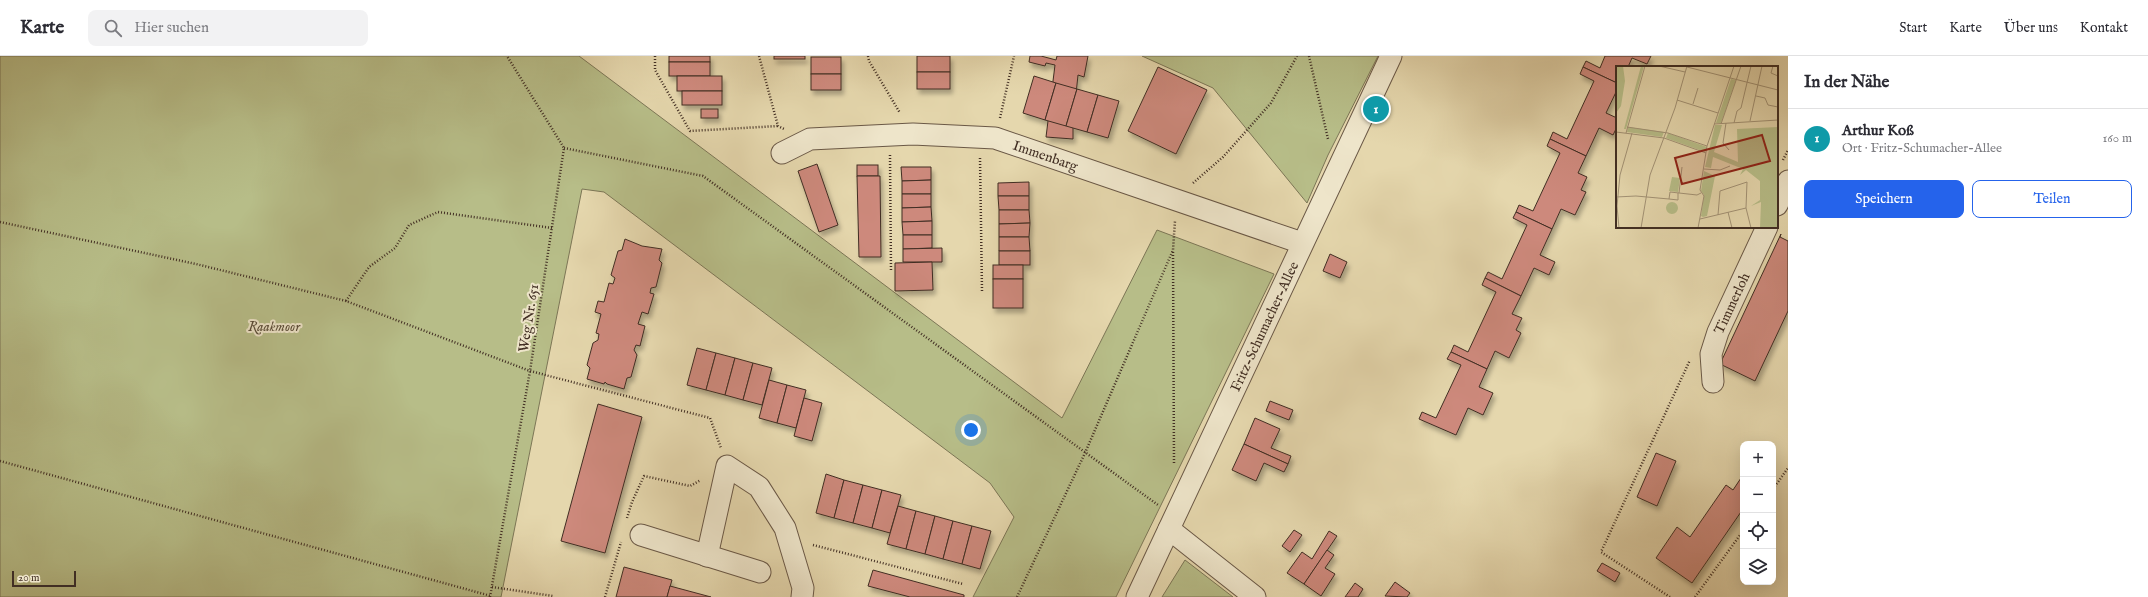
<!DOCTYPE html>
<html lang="de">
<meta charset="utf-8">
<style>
:root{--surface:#fff;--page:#f2f2f3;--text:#2b2b33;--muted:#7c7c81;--line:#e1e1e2;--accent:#2563eb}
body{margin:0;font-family:"IM FELL English",serif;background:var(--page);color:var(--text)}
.controls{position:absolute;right:12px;bottom:12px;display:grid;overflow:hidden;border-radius:8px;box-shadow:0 4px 16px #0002}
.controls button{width:36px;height:36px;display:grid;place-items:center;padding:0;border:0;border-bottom:1px solid var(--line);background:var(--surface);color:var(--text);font:20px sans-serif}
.scale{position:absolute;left:12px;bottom:10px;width:64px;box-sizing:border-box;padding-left:4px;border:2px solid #412e23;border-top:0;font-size:11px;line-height:14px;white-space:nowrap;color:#412e23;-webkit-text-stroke:3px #eee5ca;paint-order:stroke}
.you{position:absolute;left:971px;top:374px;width:14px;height:14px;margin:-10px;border:3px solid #fff;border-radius:50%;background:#1a73e8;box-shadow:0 0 0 6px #1a73e833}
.badge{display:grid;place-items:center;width:26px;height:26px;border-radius:50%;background:var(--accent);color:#fff;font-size:13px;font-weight:700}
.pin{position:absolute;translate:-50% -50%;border:2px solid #fff;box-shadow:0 1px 4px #0006}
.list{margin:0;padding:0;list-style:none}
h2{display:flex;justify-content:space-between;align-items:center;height:52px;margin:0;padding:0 16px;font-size:17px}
h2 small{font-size:13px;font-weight:400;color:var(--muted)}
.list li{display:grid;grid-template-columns:26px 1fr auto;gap:12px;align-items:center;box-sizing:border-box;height:60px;padding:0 16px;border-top:1px solid var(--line)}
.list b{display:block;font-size:15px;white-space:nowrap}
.list p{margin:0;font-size:13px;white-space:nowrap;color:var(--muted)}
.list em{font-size:13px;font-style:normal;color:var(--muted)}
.actions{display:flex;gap:8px;padding:12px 16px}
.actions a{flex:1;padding:9px 0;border:1px solid var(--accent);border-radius:8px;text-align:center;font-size:14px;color:var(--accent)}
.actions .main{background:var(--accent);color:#fff}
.icon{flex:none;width:22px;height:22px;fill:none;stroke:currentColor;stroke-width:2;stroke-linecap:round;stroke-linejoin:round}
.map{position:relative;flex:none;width:1788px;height:541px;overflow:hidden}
header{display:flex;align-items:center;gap:24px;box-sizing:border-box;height:56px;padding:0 20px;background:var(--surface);border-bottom:1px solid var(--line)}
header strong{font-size:19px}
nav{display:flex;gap:22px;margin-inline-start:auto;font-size:14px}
.search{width:280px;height:36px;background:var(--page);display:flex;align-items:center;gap:10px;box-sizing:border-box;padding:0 14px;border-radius:8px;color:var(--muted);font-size:15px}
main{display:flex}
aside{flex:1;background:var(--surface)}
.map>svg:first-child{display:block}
.green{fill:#b7bd88;stroke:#7c7656}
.building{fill:#cd897c;stroke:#412e23;filter:url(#shadow)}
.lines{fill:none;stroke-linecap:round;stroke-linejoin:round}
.minor-casing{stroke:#6a5846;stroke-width:23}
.path{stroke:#412e23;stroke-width:2.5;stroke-dasharray:1 2;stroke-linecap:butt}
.minor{stroke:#eee5ca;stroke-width:21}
.labels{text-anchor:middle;stroke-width:4;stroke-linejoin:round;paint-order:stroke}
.street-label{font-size:14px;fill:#412e23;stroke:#eee5ca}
.park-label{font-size:14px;font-style:italic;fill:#594b37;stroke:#eee5ca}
.inset-road{fill:none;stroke:#a39376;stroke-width:1}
.view{fill:#8f2418;fill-opacity:0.15;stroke:#8f2418;stroke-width:2}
.inset-edge{fill:none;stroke:#412e23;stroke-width:2}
</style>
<header>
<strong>Karte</strong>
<div class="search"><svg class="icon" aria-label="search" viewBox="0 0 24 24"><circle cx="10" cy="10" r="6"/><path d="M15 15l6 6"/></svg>Hier suchen</div>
<nav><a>Start</a><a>Karte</a><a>Über uns</a><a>Kontakt</a></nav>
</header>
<main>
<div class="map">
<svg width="1788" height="541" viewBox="0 0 1788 541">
<defs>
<filter id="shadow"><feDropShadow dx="2.5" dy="4.5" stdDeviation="2" flood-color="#0004"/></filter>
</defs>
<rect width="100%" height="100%" fill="#e5d7ad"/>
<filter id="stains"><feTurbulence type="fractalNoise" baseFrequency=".005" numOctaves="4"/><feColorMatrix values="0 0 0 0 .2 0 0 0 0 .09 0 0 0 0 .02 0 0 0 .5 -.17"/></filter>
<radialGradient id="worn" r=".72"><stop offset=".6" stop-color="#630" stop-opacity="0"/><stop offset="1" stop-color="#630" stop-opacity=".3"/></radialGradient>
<g class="green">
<path d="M0 0H579L1062 362 1157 174 1274 218 1116 541H973L1014 461 990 427 604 136 582 133 501 541H0Z"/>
<path d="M1142 0H1378L1328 99 1307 147 1213 32Z"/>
<path d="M1185 504 1233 541H1162Z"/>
</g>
<g class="building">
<rect x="669" y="0" width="41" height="6"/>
<rect x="774" y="0" width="31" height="3"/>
<rect x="917" y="0" width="33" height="16"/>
<path d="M1030 0H1041L1056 4 1057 0H1088L1084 21 1078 19 1076 38H1082L1079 65H1073V83L1046 81 1055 9 1046 7 1045 10 1029 6Z"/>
<path d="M1605 0H1651L1647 8 1632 2 1628 11H1617V27L1583 11 1586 5 1600 12Z"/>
<rect x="811" y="1" width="30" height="17"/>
<rect x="669" y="6" width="41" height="14"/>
<path d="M1158 11 1207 34 1176 98 1128 75Z"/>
<path d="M1583 11 1617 27V34L1606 57 1617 62V71L1613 79 1599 72 1586 100 1550 83 1553 76 1567 83 1594 25 1580 18Z"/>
<rect x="917" y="16" width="33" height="17"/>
<rect x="811" y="18" width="30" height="16"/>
<rect x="677" y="20" width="45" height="15"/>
<path d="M1034 20 1056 27 1045 64 1023 57Z"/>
<path d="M1056 27 1077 33 1066 70 1045 64Z"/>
<path d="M1077 33 1098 39 1087 76 1066 70Z"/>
<rect x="682" y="35" width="40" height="14"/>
<path d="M1098 39 1119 45 1108 82 1087 76Z"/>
<rect x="701" y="53" width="17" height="9"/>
<path d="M1550 83 1586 100 1578 117 1587 121 1581 134 1586 136 1575 159 1561 153 1552 173 1516 156 1519 149 1533 155 1560 97 1547 90Z"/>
<path d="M817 108 838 169 819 176 798 115Z"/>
<rect x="857" y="109" width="21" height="11"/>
<path d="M901 111H931V124L902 125Z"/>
<path d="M857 120H880L881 201H859Z"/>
<path d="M931 124V138H902V125Z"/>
<path d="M1029 126V140H998V127Z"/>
<path d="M902 138H931V151L902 152Z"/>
<path d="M998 140H1029V154H999Z"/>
<path d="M931 151 932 165 902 166V152Z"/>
<path d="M999 154H1029L1030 167 999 168Z"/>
<path d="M1516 156 1552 173 1540 199 1555 206 1549 219 1534 212 1521 240 1485 222 1488 216 1502 223 1527 169 1513 162Z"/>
<path d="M932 165V179H903L902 166Z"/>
<path d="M1030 167 1029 181H999V168Z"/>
<path d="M1781 178 1780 181 1788 185V255L1755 325 1720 308Z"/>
<path d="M903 179H932V192L903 193Z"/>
<path d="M999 181H1029L1030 195H999Z"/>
<path d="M625 183 642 190 662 193 659 204 662 207 656 231 651 232 650 237 654 238 648 258 642 256 638 268 645 270 640 290 636 289 634 294 637 299 631 321 627 322 624 333 607 328 605 326 604 328 587 323 590 312 587 309 593 287 598 284 599 278 596 277 601 258 595 256 598 245 604 246 609 227 613 228 615 222 611 219 618 195 622 194Z"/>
<path d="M942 192V206H903V193Z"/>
<rect x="999" y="195" width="31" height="14"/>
<path d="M1330 198 1347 206 1340 222 1323 215Z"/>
<path d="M932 206 933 234 895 235V207Z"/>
<rect x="993" y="209" width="30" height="14"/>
<path d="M1485 222 1521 240 1512 258 1522 262 1516 274 1521 277 1509 302 1495 295 1487 313 1451 296 1454 289 1468 296 1496 236 1482 229Z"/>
<rect x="993" y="223" width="30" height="29"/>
<path d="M697 292 716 297 706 334 687 329Z"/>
<path d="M1451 296 1487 313 1479 331 1493 337 1483 359 1468 352 1456 379 1419 363 1422 356 1436 362 1461 309 1447 303Z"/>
<path d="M716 297 735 302 725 339 706 334Z"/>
<path d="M735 302 753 307 743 344 725 339Z"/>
<path d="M753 307 772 312 762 349 743 344Z"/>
<path d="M769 324 787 329 777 367 759 362Z"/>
<path d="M787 329 806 334 796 372 777 367Z"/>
<path d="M804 342 822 347 812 385 794 380Z"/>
<path d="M1270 345 1293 354 1289 364 1266 355Z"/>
<path d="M598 348 642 361 605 497 561 485Z"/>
<path d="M1255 362 1280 373 1271 392 1291 400 1288 408 1244 388Z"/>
<path d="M1244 388 1288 408 1284 416 1264 407 1256 425 1232 414Z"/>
<path d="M1656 397 1676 405 1657 450 1637 441Z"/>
<path d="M826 418 844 424 834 462 816 457Z"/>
<path d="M1743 419V453L1692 527 1656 502 1677 471 1690 481 1726 429 1733 434Z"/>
<path d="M844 424 863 429 853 467 834 462Z"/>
<path d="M863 429 882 434 872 472 853 467Z"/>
<path d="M882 434 901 439 890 477 872 472Z"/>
<path d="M898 450 916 455 906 493 887 488Z"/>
<path d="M916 455 935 460 925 498 906 493Z"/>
<path d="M935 460 953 465 943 503 925 498Z"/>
<path d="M953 465 972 470 962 508 943 503Z"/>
<path d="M972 470 991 475 980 513 962 508Z"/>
<path d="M1294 474 1302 479 1290 496 1282 490Z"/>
<path d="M1329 475 1337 480 1304 528 1287 517 1302 496 1312 503Z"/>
<path d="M1327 494 1334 499 1325 512 1335 518 1321 540 1304 528Z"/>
<path d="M1602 507 1620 517 1615 526 1597 515Z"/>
<path d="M624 511 672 524 667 541H616Z"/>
<path d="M873 514 964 539V541H910L868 530Z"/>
<path d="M1395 526 1410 537 1407 541 1385 540Z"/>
<path d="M1355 527 1363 533 1358 541H1345Z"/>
<path d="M670 530 711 541H667Z"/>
</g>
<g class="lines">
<g class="minor-casing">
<g id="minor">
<path id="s1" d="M782 97 810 83 913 78 995 82 1302 187"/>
<path d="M1777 149 1788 125"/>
<path id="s2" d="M1713 326 1711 298 1718 276 1767 171"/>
<path d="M1169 473 1255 541"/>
<path d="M641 479 760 516"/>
<path d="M707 500 727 410 759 431 785 472 803 532 802 541"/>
<path id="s3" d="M1137 541 1391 0"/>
</g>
</g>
<g class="path">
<path d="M655 0V14L690 75 778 70"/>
<path d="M759 0 778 70 784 73"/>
<path d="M868 0 869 5 900 57"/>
<path d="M1309 0 1328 83"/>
<path d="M1000 62 1014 0"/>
<path d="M564 92 703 120 1158 449"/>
<path d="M890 99 891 215"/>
<path d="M980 102 982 235"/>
<path d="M1783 104 1788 94"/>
<path d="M1193 127 1223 101 1271 47 1297 0"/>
<path d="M0 166 196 208 346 245 530 315 710 362 721 392"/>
<path d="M1173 196 1174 409"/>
<path d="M346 245 369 211 395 192 409 169 438 156 552 172"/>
<path d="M0 405 491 540"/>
<path d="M1773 433 1788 412"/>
<path d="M627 462 632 446 644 420 690 430 701 424"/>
<path d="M813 489 963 528"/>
<path d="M492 531 553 540"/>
<path d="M490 541 530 315 564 92 507 0"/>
<path d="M605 541 621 486"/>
<path d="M1017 541 1085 397 1173 194 1175 165"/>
<path d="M1670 541 1601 496 1690 304"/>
<path d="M1695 541 1743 475"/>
</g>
<use href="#minor" class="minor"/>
</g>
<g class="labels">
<g class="street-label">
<text dy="5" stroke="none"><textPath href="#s1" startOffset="270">Immenbarg</textPath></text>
<text dy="5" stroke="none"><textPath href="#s2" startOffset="83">Timmerloh</textPath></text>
<text transform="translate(528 262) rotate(-81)" y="5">Weg Nr. 651</text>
<text dy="5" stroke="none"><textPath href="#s3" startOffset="299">Fritz-Schumacher-Allee</textPath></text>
</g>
<g class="park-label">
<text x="274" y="275">Raakmoor</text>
</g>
</g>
<g transform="translate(1616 10)">
<rect width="162" height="162" fill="#e5d7ad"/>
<path d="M0 0H7L9 15 5 40 0 47ZM25 0H28L10 63H8ZM115 13 120 14 105 57H100ZM99 59H106L98 86 122 96 121 63 162 61V162H144L145 136 135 140 144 134V115L130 104 124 109 127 103 97 91 95 102 89 101ZM12 61 48 66 46 71 11 66ZM52 67 91 81 89 86 50 72ZM88 105 99 110 91 150 87 151 85 150 88 129 85 125ZM56 111 64 112 62 126 53 125ZM50 142a6 6 0 1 1 12 0a6 6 0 1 1-12 0Z" fill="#b7bd88"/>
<path class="inset-road" d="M43 0 69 6M157 0 155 7 162 10M71 1 162 24M140 30 149 32 152 39 162 41M61 34 102 47M77 38 82 22M134 55 146 0M110 57 107 77 113 84M118 57 121 45 125 42 135 0M98 58 162 54M105 58 125 0M11 61 52 67 91 80M0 66 48 72 90 87M10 67 29 0M88 103 104 104 114 100M63 127 66 101M0 131 20 130 53 133 54 126 81 129 85 127M53 133 62 134V127M112 146 116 162M102 149 104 125 131 116 130 142 135 162M84 153 130 142M3 162 1 140 4 109 16 67M25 162 34 109 59 42 71 0M82 162 88 130 84 124 91 80 118 0"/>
<path class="view" d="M146 69 154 95 66 118 59 92Z"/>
<rect width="162" height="162" class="inset-edge"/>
</g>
<rect width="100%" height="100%" filter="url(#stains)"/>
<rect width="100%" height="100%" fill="url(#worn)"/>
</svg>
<div class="controls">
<button>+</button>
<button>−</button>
<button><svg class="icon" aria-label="locate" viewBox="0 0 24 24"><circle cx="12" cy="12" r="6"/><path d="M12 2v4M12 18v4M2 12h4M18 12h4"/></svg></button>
<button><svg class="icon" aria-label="layers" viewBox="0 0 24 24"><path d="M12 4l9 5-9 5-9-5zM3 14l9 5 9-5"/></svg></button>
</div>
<div class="scale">20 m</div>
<div class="you"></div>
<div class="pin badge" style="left:1376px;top:53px;background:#0f9aa8">1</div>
</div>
<aside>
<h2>In der Nähe<small></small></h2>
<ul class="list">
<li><span class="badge" style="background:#0f9aa8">1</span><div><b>Arthur Koß</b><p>Ort · Fritz-Schumacher-Allee</p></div><em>160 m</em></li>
</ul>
<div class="actions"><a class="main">Speichern</a><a>Teilen</a></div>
</aside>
</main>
